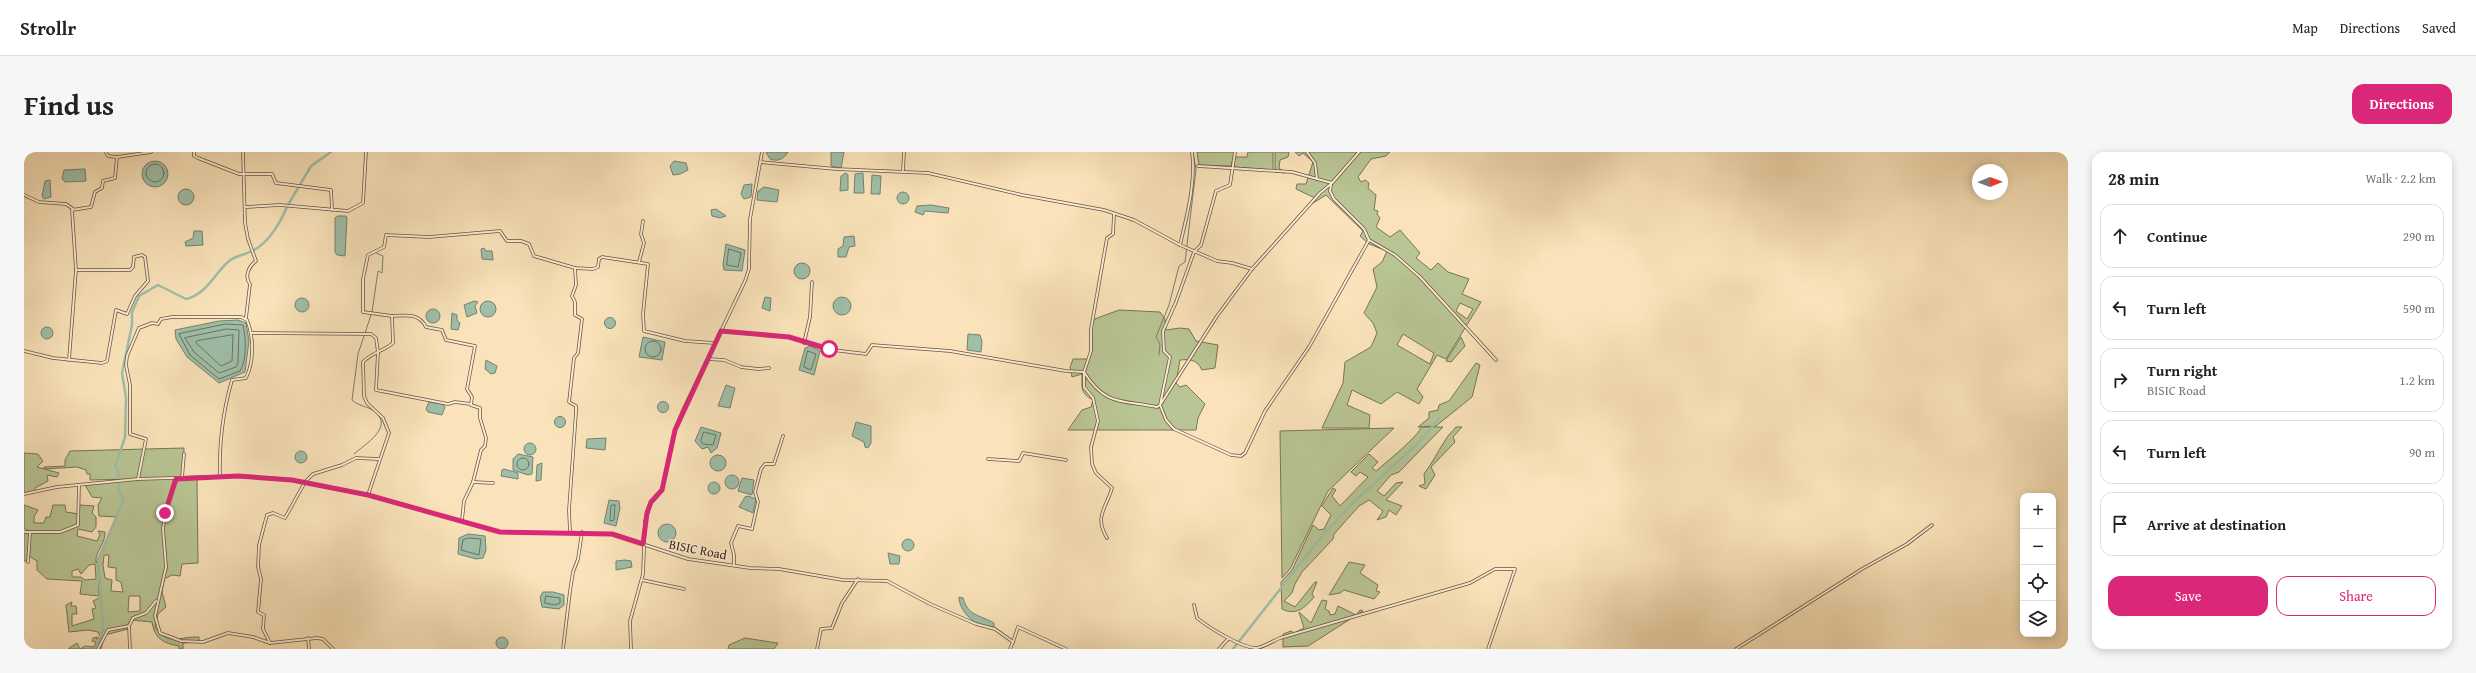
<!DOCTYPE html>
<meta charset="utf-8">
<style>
:root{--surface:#fff;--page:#f6f6f6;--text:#222;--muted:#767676;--line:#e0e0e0;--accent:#db2777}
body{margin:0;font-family:"Gentium Book Plus",serif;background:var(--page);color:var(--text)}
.controls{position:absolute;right:12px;bottom:12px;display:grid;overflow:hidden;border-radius:8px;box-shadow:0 2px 10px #0003}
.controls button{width:36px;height:36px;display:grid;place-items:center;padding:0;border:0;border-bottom:1px solid var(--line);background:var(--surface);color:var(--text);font:20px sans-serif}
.compass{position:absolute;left:1948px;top:12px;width:36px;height:36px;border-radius:50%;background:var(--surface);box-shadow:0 2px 10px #0003;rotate:89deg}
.stop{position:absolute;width:12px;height:12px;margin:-9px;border:3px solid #db2777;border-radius:50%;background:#fff}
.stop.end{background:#db2777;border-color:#fff;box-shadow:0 1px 4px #0008}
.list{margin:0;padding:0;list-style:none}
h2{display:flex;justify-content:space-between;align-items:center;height:52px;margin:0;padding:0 16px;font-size:17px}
h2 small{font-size:13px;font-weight:400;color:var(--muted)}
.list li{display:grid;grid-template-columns:26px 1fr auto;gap:12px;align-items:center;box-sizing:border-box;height:64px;margin:0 8px 8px;padding:0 8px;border:1px solid var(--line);border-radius:12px}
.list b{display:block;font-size:15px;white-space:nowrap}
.list p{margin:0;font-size:13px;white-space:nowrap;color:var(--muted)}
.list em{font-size:13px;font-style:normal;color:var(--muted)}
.actions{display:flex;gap:8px;padding:12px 16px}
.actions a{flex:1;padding:9px 0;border:1px solid var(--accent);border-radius:12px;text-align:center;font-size:14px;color:var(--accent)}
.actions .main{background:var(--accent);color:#fff}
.icon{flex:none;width:22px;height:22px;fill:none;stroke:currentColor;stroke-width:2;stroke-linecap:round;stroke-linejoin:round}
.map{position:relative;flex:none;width:2044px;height:497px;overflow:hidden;border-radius:12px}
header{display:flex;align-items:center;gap:24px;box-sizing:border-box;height:56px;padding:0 20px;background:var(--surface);border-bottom:1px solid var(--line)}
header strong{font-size:19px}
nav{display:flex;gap:22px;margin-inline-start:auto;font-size:14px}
.intro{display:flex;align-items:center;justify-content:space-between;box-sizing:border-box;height:96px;padding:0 24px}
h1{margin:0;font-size:28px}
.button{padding:10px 18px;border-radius:12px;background:var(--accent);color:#fff;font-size:14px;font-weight:700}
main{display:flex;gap:24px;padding:0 24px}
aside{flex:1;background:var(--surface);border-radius:12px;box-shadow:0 2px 10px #0003}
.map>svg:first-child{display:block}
.green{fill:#b9c594;stroke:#787558;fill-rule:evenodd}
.water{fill:#9fbfa9;stroke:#768171}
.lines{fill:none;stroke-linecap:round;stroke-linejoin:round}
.shore{stroke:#6c7262;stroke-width:1}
.stream{stroke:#768171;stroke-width:1}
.canal{stroke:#9fbfa9;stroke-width:2.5}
.street-casing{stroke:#685444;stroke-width:3.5}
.street{stroke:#fcedd2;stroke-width:2}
.route{stroke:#db2777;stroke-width:5}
.labels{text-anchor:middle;stroke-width:3;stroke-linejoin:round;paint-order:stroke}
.street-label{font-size:13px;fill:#38251c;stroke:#fcedd2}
</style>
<header>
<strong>Strollr</strong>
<nav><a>Map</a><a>Directions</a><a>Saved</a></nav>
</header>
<div class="intro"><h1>Find us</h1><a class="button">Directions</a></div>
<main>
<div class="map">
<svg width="2044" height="497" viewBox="0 0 2044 497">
<rect width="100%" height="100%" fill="#fae3ba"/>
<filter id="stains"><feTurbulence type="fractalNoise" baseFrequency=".005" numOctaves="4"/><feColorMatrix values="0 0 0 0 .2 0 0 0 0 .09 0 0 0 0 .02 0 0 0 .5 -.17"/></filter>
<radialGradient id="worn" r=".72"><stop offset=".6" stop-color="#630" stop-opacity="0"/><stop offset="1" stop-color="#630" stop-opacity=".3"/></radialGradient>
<g class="green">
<path d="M1173 0H1211L1207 14 1175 13Z"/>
<path d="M1224 0H1249V18L1210 15 1211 5H1223Z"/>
<path d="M1251 0H1265L1264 5 1256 8 1255 16 1261 21 1251 20Z"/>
<path d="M1271 0H1366L1362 4 1347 7 1334 25 1337 30 1341 28 1345 31 1344 36 1352 43 1350 58 1354 59 1353 62 1356 66 1352 75 1366 85 1376 78 1396 101 1392 106 1407 118 1414 111 1424 120 1445 127 1438 142 1457 150 1422 207 1413 203 1393 237 1399 245 1395 252 1373 240 1357 252 1328 238 1323 253 1346 263 1345 276H1298L1319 231 1321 210 1347 195 1353 181 1349 171 1340 161 1353 135 1349 117 1358 110 1363 99 1345 92 1336 84 1339 79 1302 43 1286 53 1291 46 1272 37 1273 32H1282L1289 10 1279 1 1275 4ZM1436 151 1449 157 1443 167 1432 159ZM1379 182 1410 201 1406 212 1373 193Z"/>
<path d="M1095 158 1136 160 1141 167 1142 178 1156 176 1165 177 1172 189 1194 193 1191 216 1178 218C1173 208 1167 207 1156 208L1152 231 1156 235 1162 233 1181 252 1174 266 1172 278H1044L1058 258 1067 255 1069 248C1056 241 1058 236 1058 222L1048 225 1046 215 1049 207H1065C1070 192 1063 183 1068 168Z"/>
<path d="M1437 185 1441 194 1427 210 1422 209Z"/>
<path d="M1452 211 1456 213 1448 245 1412 274 1394 275 1405 266V260L1414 258 1415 253 1425 249Z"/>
<path d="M1397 275H1419L1375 320 1367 323 1353 339 1360 344 1372 331 1379 330 1362 348 1378 354 1372 363 1365 358 1362 365 1353 368 1359 359 1345 348 1335 354 1310 382 1309 387 1278 420 1271 432 1268 441 1260 449 1271 455 1291 430H1293L1288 442 1290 445C1281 456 1272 464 1258 457L1257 430 1268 418 1289 373 1295 378 1300 377 1307 363 1298 354 1309 336 1312 338 1308 344 1316 354 1344 325 1336 320 1332 324 1327 320 1345 302 1354 310 1348 316 1352 319C1359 313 1397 282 1397 275Z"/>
<path d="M1432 275H1438L1429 285 1431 290 1407 315 1411 323 1402 337 1395 334 1401 332 1400 322C1409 310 1414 299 1422 287 1424 283 1429 279 1432 275Z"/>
<path d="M1370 276 1304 339 1266 417 1258 426 1256 279Z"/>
<path d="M160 296 159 326 151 327 142 359 153 328 173 326 174 411 158 412 156 424 148 423 140 427 143 415 140 380 142 415 138 440 142 455 134 462 131 475C145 495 156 484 175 485V490L159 491V497H155V494C139 491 131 487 128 470L107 468 102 474 104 477 81 483 77 497H44L53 491 56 497 61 494 70 495 72 490 68 489 69 486 73 485 72 487 76 485 74 480 64 478 45 480 42 453 48 450 47 454H52L53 462H48V474L70 467 68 457 72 456 69 449 77 445 75 416V444L56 442 58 429 23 427 13 418V409L5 404 3 409H0V380L8 381 0 376V353L14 358 10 365V371H20L22 365H26L29 353H41L42 360 55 362 56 353 70 354 68 361 72 365V375L68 380 54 377 53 384 73 389 76 383 74 379 81 380C82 391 70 401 72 411L93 365 75 364 74 353 78 346 68 345 61 333 108 327 66 328V322H63L62 318 53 315 20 317V315L41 314V308L46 299ZM80 403H85L84 415 92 416V428L97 430 99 440 87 439 88 428 81 426 79 413ZM71 412 72 427 61 428 57 425H48V419L54 417 57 422 65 413ZM105 444H116V459L104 460Z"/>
<path d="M0 301 14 302 19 309 13 315 35 321 33 325 23 323 24 329 11 336V339L0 341Z"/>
<path d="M1325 410 1341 413 1336 421 1354 433 1352 439 1356 440 1350 447 1320 438 1316 441 1305 443Z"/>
<path d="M1298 448 1303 449 1301 457 1305 459 1306 463 1311 462 1314 454 1332 463 1336 458 1339 459 1284 494 1259 495V482L1267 479 1270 481 1280 476 1275 460 1287 471Z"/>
<path d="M721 486 753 491H754L750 497H704L705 493Z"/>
</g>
<g class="water">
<path d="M742 0H764C760 7 754 10 746 7Z"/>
<path d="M807 0H820L817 16 807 14Z"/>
<path d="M650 9 662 11 664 18 656 22 649 23 646 14Z"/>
<circle cx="131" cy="22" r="13"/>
<path d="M61 17 62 29 41 30 38 27 40 18Z"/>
<path d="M822 21 824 23V38L816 39 817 24Z"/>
<path d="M839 21 840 41H830L831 22Z"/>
<path d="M848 23 857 24 856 42H847Z"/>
<path d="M26 28 27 45 20 47 18 44 21 29Z"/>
<path d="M728 32 727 45 720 47 717 42 720 33Z"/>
<path d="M740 35 755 38 753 50 733 48 734 39Z"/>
<circle cx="162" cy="45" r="8"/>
<circle cx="879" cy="46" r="6"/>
<path d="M907 53 925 56 924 61 901 59 899 63 891 60 893 54Z"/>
<path d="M692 57 702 64 696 66 688 64 687 58Z"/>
<path d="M313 64H322L323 67 321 104 313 103 311 100V66Z"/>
<path d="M170 79H178L179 93 162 94 161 90 169 86Z"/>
<path d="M830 84 831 94 825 95 822 105H814V97L819 94 820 85Z"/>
<path d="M702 92 721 98 718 119 700 118 699 112Z"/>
<path d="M460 96 462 99H468L469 108 458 107 457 97Z"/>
<circle cx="778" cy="119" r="8"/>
<circle cx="818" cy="154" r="9"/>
<path d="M741 145 747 146 746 159 738 156Z"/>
<circle cx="278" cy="153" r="7"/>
<path d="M450 149 454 150 451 154 453 161 443 165 440 153Z"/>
<circle cx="464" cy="157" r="8"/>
<circle cx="409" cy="164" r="7"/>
<path d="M428 161 433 163V168L436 171 434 178 427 177Z"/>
<circle cx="586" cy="171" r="5.5"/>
<path d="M214 168 222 171 225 189 221 220 195 231 163 205 152 187 151 178 195 169Z"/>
<circle cx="23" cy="181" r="6"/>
<path d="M944 182 956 183 958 189 957 200 943 198Z"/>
<path d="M619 185 641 190 638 208 615 205Z"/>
<path d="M786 194 796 199 790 223 775 218 781 196Z"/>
<path d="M462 208 473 214 471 221 467 222 461 217Z"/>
<path d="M702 233 711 236 706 256 694 254Z"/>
<circle cx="639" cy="255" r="5.5"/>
<path d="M405 250 419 252 421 255 418 263 404 260 402 257Z"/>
<circle cx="536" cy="270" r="5.5"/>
<path d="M832 270 847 274V291L844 296 841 295 840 290 828 284Z"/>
<path d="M677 275 697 281 693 296 687 301 684 295 678 297 671 289Z"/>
<path d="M582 286 581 298 562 296 563 287Z"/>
<circle cx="506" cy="297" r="6"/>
<circle cx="277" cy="305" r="6"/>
<path d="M494 302 509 305 508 322 504 323 489 318V307Z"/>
<circle cx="694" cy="311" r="8"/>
<path d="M518 311 517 328 512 329 513 313Z"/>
<path d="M480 317 494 321V327L477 324 478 318Z"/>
<circle cx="708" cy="330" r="7"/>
<path d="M718 326 730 328 728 343 714 339Z"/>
<circle cx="690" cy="336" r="6"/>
<path d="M724 344 732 347 729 361 715 355 721 345Z"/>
<path d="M585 348 595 349 596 356 592 374 580 371Z"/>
<circle cx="643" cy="381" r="9"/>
<path d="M444 382 461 384 462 398 459 406 452 407 434 402 435 386Z"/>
<circle cx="884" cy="393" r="6"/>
<path d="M864 401 876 404 875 412H866Z"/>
<path d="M601 408 607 409 608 415 592 418V409Z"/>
<path d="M519 440H529L540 443V453L535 457 518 455 516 445Z"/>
<path d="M935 445 939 446C944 464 956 463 970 471V475C953 477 935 460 935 445Z"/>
<circle cx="478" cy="491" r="6"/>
</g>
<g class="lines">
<g class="shore">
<circle cx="131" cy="21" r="9"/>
<path d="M705 97 717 101 714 115 703 113Z"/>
<path d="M202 172 219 173C222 186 223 208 216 219L195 227 166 203 155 182Z"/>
<path d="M203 177 215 178 214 211 212 215 195 221 170 200 161 186Z"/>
<path d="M209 183 208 209 197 214 172 191 173 189Z"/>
<circle cx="629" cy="197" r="8"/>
<path d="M784 199 792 202 787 218 780 215Z"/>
<path d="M680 280 692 283 689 293 679 292 677 289Z"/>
<circle cx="499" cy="312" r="6"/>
<path d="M591 353 590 368 586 369 587 354Z"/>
<path d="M445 386 457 387 455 403 437 398 439 388Z"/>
<path d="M522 444 536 446V451L531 453 521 451Z"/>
</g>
<g class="stream">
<path d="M348 160 354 119 358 121 359 104 350 100"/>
<path d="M341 181 347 163"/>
<path d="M1135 203 1136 192 1132 185 1145 153 1155 114 1161 110 1172 17 1169 0"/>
<path d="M330 302C341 292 371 275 350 259 343 254 334 254 328 248L334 202 340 184"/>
</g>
<g class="canal">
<path d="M264 53 287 14 307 0"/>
<path d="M72 497 79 477 74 408 100 347 95 340 94 318 91 315 101 285 102 246 98 221 108 173V160L115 144 134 133 162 147C183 142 190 122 205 109 212 103 222 103 230 98 245 90 257 70 263 55"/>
<path d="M1209 497 1298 384 1330 350 1392 293 1415 267"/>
</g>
<g class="street-casing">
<g id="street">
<path d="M82 0 84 4 92 5"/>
<path d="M170 0V4L174 6 215 22H248L252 31 307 38 308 58"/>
<path d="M219 0 221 71 224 87 232 109C225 114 220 124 226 132L222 166"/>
<path d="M1211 0 1206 33 1192 39 1177 93 1170 100 1152 150 1139 179 1140 199 1146 205 1136 253 1142 268 1150 277 1207 303 1217 304 1221 301 1241 259 1285 195 1345 88"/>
<path d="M1283 0 1291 11 1293 27"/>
<path d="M736 10 812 17 904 21 998 43 1080 58 1110 68 1156 93 1193 109 1208 111 1228 117"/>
<path d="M1174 14 1268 20 1308 31 1335 0"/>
<path d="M879 18 880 0"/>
<path d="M1307 33 1306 39 1310 47 1340 77 1345 88 1371 103 1396 125 1472 208"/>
<path d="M0 43 15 50 42 52 49 57"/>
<path d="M222 55 256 53 324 59 339 51 342 0"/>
<path d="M1156 93C1163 63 1172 31 1168 0"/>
<path d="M615 110 620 91 617 82 619 69"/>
<path d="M368 164C382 163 395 161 402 175L418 178 422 188 451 194 443 237 448 245 447 253 456 256V266L462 286 461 294 457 298 449 330 440 349 438 368"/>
<path d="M697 179 765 185 801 197 842 202 848 193 926 199 1042 219 1060 220 1067 199V177L1083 86 1089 82 1090 62"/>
<path d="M228 181 347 182 352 186 354 200 352 238 424 252 431 250 447 252"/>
<path d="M780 191 786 165 788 130"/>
<path d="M0 199 29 206 78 211 83 209 92 158 103 162 111 144 124 129 121 105 118 103 110 105 109 115 106 118H52"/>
<path d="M684 207 700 208 717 215 734 217 745 216"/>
<path d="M45 208 52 118 48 58 67 55 71 40 78 36 79 29 91 26 93 5 127 0"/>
<path d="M1060 220C1081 254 1098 248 1133 255L1136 253 1193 164 1228 117 1296 41 1308 31"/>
<path d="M1060 221V235L1069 246 1074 269 1067 295 1068 312 1072 321 1088 336C1082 357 1070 364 1083 386"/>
<path d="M964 307 995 309 999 301 1042 308"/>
<path d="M158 326 160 302"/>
<path d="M114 327 122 287 106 282V233L102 213 103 204 115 176 128 171 134 172 137 167 148 165H217L223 168C230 185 230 210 222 226L208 228C199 259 195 294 196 325"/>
<path d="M151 327 141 361 139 377 142 415 131 464 136 481 157 489 179 490 204 481 229 485 246 491 293 486 299 487 309 497"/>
<path d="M449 330 469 331"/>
<path d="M0 342 33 335 114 327 214 324 268 328 344 343 476 380 588 382 664 407 726 416 755 417 819 428 863 429 906 452 952 472 971 477 989 490 994 475 1042 497"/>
<path d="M344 343 365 281 359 266 343 251 340 244 339 210C347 201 360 199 369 191L368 164 339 160V127L344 103 360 95 362 83 405 85 476 79 483 89H497L505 92 510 104 551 116 569 117 574 115 575 107 578 105 624 112 619 162 620 179 661 189 691 191"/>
<path d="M0 380H36L54 373 55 333"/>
<path d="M546 380 545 358 552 260V254L545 250 550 206 554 201 558 167 551 163V150L548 144 552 133 551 116"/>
<path d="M4 410 6 381"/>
<path d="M710 413V403L707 391 714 374 728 377 734 350 731 340 737 317 741 312H750L759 284"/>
<path d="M618 428 660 437"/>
<path d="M1170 453 1173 466C1184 475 1219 497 1233 496 1240 495 1249 489 1256 486L1446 431 1471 417H1491L1464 497"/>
<path d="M284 486 285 497"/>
<path d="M246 491 239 477 240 463 234 460 237 427 234 415 235 393 243 363 249 361 261 366 281 330 289 322 318 313 332 306 355 307"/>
<path d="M74 497 84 478 105 474"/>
<path d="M106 497 105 474 109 466 122 461 132 449"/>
<path d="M539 497 546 439 549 420 554 407 558 380"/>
<path d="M607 497 606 469 619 422 621 369 627 351 638 338 651 278 659 258 721 129 725 117 726 67 738 0"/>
<path d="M793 497 797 477 808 476 818 451 834 427"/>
<path d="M986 497 989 490"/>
<path d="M1195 497 1204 487"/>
<path d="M1712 497 1838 417 1883 392 1908 373"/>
</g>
</g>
<use href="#street" class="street"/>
</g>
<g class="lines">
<path class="route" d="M141 361 152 327 214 324 268 328 344 343 476 380 588 382 619 392 623 361 627 350 638 338 651 278 697 179 765 185 805 197"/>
</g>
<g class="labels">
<g class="street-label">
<text transform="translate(674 397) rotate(11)" y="5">BISIC Road</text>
</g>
</g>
<rect width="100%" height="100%" filter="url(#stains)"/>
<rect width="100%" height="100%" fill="url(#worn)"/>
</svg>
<div class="controls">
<button>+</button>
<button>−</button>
<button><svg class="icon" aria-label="locate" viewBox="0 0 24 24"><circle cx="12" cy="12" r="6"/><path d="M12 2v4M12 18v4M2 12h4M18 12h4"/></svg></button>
<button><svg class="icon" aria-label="layers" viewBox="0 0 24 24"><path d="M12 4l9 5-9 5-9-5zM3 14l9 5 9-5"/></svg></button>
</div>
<svg class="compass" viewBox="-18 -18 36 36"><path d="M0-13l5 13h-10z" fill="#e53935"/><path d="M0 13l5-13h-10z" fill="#767676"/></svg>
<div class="stop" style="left:805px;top:197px"></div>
<div class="stop end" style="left:141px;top:361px"></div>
</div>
<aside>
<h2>28 min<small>Walk · 2.2 km</small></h2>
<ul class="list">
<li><svg class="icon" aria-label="ahead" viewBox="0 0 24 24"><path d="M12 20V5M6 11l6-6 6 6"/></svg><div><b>Continue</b></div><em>290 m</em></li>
<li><svg class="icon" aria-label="left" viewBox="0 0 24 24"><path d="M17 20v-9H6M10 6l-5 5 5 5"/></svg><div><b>Turn left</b></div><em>590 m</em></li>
<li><svg class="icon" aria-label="right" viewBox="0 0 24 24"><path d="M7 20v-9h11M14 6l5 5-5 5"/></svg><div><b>Turn right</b><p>BISIC Road</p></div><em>1.2 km</em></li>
<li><svg class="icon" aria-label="left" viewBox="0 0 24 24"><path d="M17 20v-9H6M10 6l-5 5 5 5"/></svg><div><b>Turn left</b></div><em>90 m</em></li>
<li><svg class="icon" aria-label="arrive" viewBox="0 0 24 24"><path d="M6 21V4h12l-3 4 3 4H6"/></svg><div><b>Arrive at destination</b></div></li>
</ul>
<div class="actions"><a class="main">Save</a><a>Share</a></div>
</aside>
</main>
